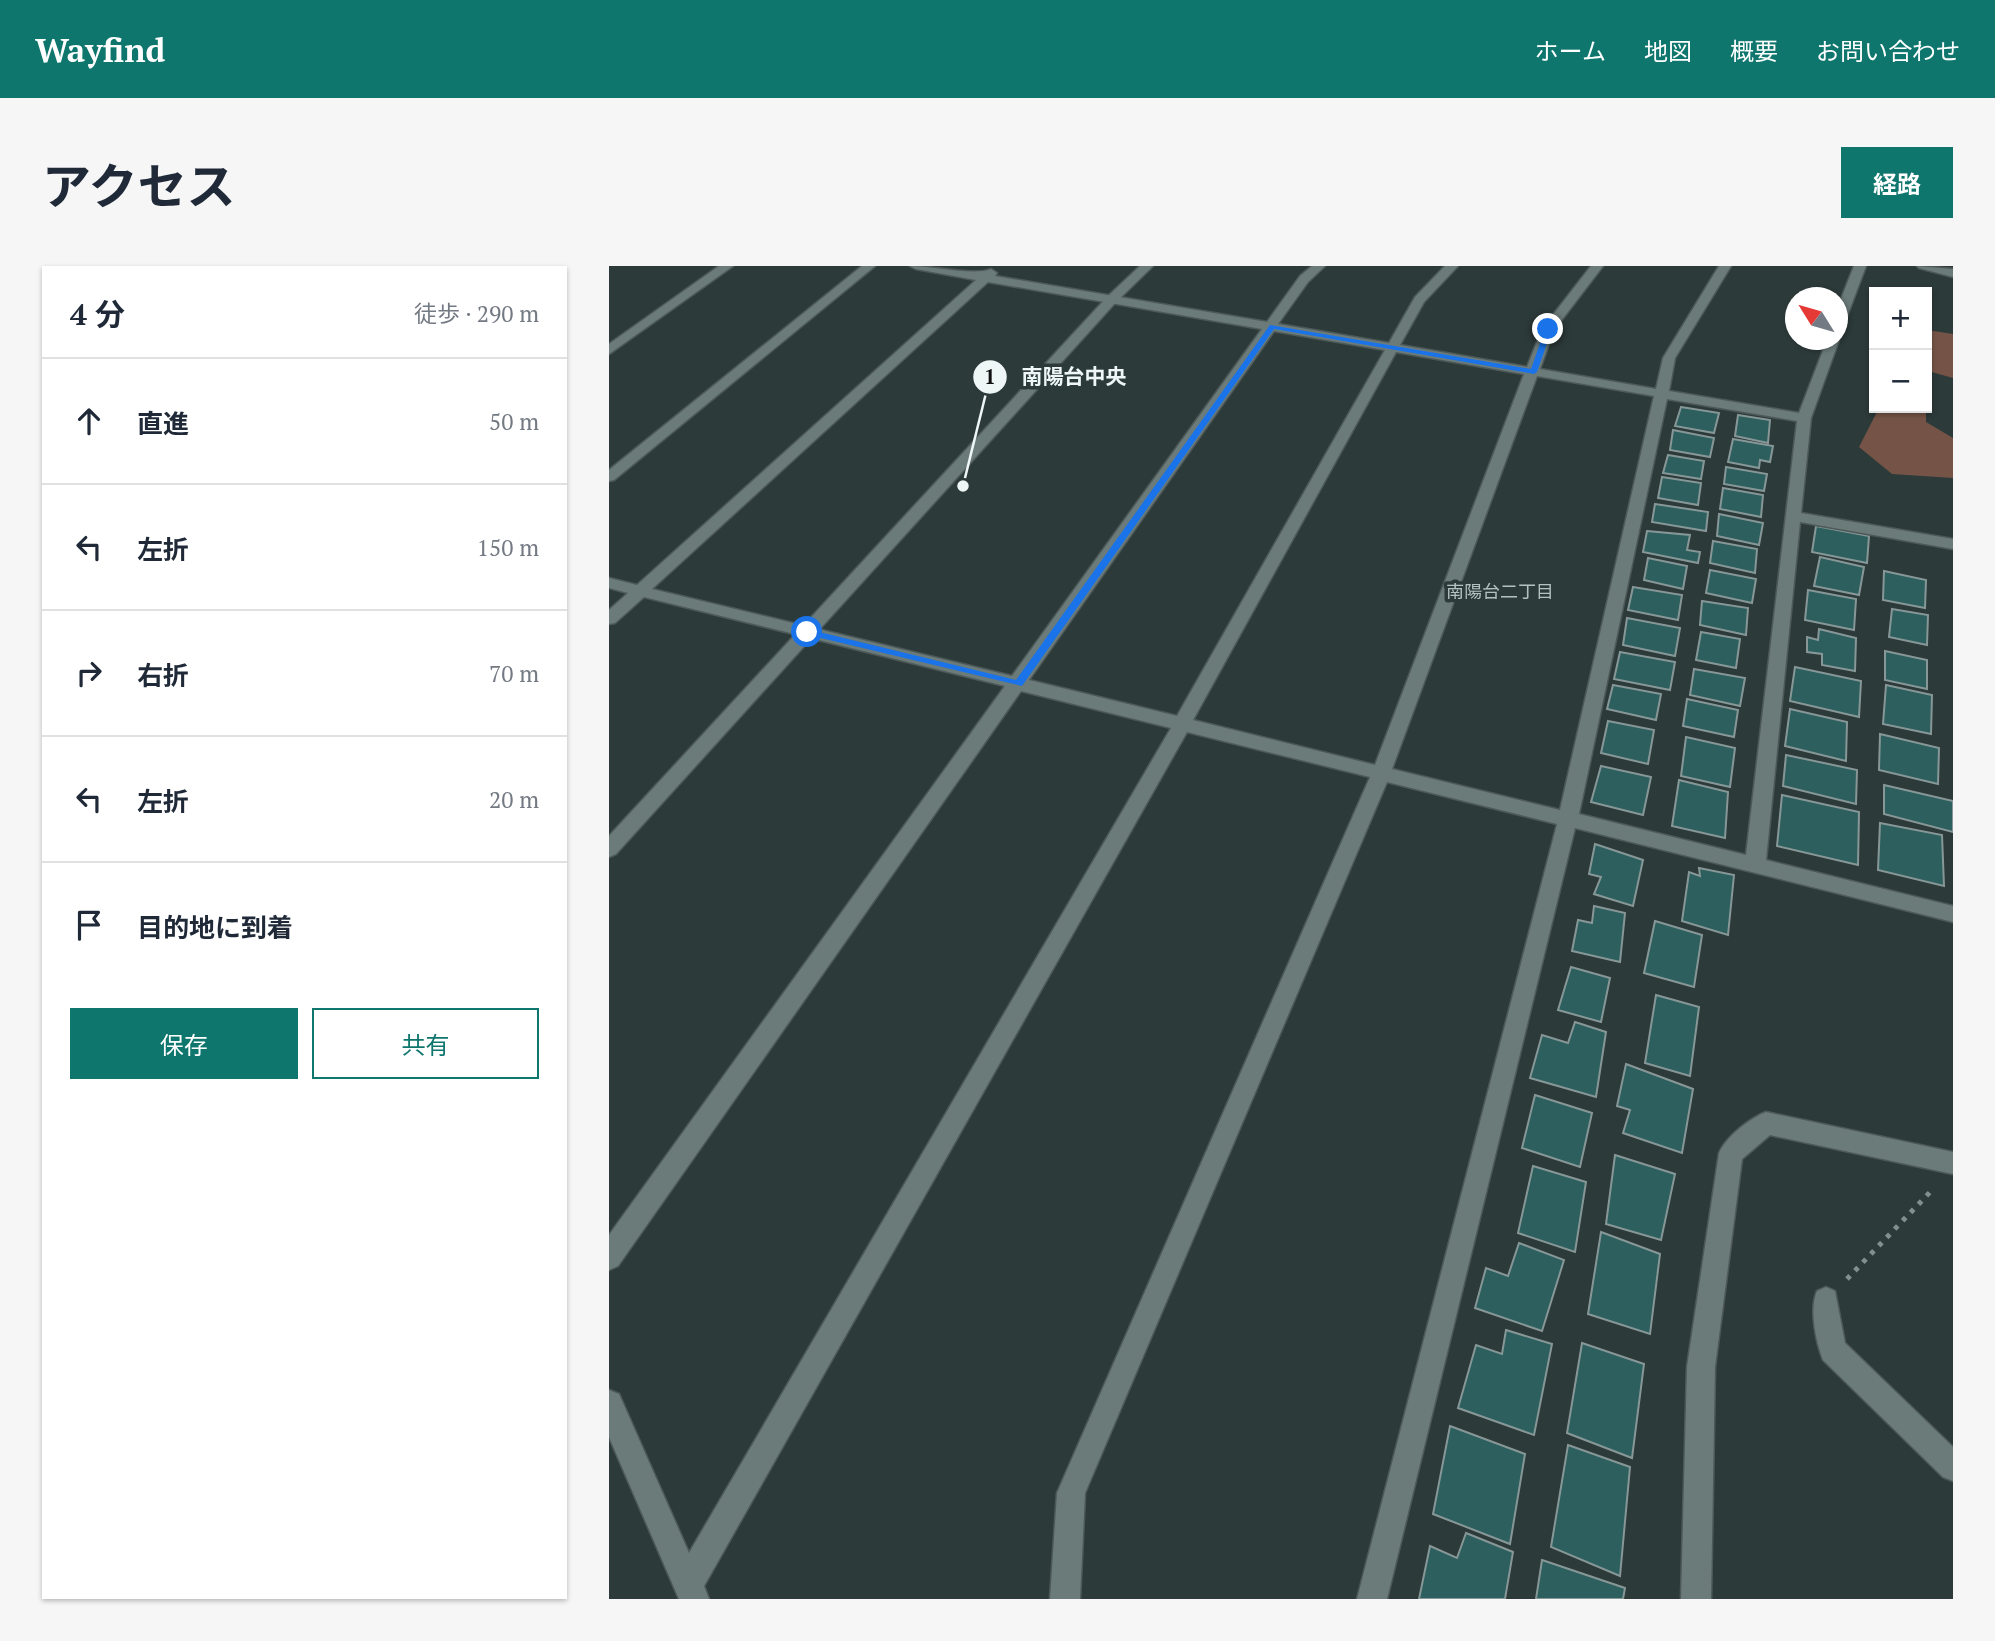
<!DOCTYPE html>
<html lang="ja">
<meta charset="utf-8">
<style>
:root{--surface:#fff;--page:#f6f6f7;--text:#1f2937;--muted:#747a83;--line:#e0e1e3;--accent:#0f766e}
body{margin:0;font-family:"PT Serif","Noto Sans JP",serif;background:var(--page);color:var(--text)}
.controls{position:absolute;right:21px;top:21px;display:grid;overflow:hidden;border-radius:0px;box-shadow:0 2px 5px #0004}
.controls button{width:63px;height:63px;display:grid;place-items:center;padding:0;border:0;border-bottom:2px solid var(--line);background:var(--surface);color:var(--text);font:35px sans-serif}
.compass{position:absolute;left:1176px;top:21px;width:63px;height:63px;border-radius:50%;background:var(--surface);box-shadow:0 2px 5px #0004;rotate:307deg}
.stop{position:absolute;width:21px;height:21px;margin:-16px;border:5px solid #1a73e8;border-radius:50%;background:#fff}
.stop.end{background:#1a73e8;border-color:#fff;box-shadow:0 2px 7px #0008}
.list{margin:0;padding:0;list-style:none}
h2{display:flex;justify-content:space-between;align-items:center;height:91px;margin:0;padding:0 28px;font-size:30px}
h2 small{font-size:23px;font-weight:400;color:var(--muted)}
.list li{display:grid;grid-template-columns:46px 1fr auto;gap:21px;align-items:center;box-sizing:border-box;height:126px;padding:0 28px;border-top:2px solid var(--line)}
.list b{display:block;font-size:26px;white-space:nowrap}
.list em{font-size:23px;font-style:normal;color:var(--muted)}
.actions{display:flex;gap:14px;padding:21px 28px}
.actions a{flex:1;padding:16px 0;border:2px solid var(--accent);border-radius:0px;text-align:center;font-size:24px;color:var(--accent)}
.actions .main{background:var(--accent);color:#fff}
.icon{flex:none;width:38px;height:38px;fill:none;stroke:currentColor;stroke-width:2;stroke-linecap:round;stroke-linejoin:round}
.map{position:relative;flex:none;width:1344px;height:1333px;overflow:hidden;border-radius:0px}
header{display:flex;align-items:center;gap:42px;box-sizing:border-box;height:98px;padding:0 35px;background:var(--accent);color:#fff}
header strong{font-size:33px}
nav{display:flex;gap:38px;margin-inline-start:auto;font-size:24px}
.intro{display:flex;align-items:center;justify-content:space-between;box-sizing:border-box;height:168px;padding:0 42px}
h1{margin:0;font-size:49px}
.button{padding:18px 32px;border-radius:0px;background:var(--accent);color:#fff;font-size:24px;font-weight:700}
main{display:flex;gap:42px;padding:0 42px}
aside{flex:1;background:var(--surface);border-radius:0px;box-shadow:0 2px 5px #0004}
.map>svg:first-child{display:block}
.green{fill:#755447}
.building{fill:#2c5f5e;stroke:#879797;stroke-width:2}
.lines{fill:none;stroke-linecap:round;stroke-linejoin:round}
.lane-casing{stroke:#4d5958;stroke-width:3}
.street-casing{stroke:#4d5958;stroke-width:3}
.secondary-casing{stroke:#4d5958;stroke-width:3}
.path{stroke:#838f8e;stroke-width:5;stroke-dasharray:4.5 7;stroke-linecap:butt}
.lane{fill:#6b7b7a;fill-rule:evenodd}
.street{fill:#6b7b7a;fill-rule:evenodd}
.secondary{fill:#6b7b7a;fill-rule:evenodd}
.route{fill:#1a73e8}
.labels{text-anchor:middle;stroke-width:7;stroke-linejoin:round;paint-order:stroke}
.far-neighbourhood-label{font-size:18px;fill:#b1c2c1;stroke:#2c3a39}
.leader{fill:none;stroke:#eef7f6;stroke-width:2.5}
.callout-dot{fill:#eef7f6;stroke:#2c3a39;stroke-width:2.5}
.mark-label{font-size:21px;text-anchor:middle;font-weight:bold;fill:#111}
.callout-label{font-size:21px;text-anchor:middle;font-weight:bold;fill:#eef7f6;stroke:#2c3a39;stroke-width:7;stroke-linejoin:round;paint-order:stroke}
</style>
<header>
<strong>Wayfind</strong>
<nav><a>ホーム</a><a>地図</a><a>概要</a><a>お問い合わせ</a></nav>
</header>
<div class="intro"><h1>アクセス</h1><a class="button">経路</a></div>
<main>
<aside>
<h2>4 分<small>徒歩 · 290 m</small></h2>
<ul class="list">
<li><svg class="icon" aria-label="ahead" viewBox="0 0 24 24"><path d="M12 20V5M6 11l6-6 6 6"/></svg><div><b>直進</b></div><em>50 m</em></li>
<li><svg class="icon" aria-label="left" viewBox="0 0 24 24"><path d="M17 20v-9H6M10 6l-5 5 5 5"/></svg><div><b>左折</b></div><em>150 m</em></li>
<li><svg class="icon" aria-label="right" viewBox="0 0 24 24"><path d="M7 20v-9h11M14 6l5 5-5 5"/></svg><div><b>右折</b></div><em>70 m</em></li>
<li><svg class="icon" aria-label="left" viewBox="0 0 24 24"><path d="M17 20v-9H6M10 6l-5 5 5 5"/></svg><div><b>左折</b></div><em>20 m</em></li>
<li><svg class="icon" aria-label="arrive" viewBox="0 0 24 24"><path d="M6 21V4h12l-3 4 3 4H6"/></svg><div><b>目的地に到着</b></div></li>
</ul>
<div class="actions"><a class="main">保存</a><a>共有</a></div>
</aside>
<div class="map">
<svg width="1344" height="1333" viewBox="0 0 1344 1333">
<rect width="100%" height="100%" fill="#2c3a39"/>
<g class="green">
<path d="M1318 64 1344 68V112L1319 105 1318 128Z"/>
<path d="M1270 142H1317V156L1344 172V212L1283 208 1250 181Z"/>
</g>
<g class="building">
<path d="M1072 141 1110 147 1105 167 1066 160Z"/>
<path d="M1129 149 1161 154 1159 177 1126 170Z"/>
<path d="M1064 164 1105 172 1101 191 1061 184Z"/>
<path d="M1124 173 1164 180 1161 196 1151 194 1150 202 1119 196Z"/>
<path d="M1059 189 1095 195 1092 213 1054 207Z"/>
<path d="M1117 201 1158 208 1155 225 1115 218Z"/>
<path d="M1053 211 1092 217 1089 239 1049 232Z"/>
<path d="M1114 222 1154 229 1152 251 1111 243Z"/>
<path d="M1046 238 1099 246 1097 265 1043 256Z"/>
<path d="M1110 248 1154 257 1150 279 1108 270Z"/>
<path d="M1207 260 1260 270 1258 297 1203 286Z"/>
<path d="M1038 265 1081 269 1078 284 1091 286 1089 297 1034 286Z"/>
<path d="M1104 275 1148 283 1146 307 1101 297Z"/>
<path d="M1211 291 1255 301 1250 329 1205 320Z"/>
<path d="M1039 292 1078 300 1074 323 1035 314Z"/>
<path d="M1101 304 1147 313 1143 337 1097 327Z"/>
<path d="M1275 305 1317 314 1316 342 1274 334Z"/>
<path d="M1024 321 1073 329 1069 354 1019 344Z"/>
<path d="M1199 324 1247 333 1245 364 1196 354Z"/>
<path d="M1093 335 1139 342 1137 369 1091 359Z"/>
<path d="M1283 343 1319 349 1318 379 1280 371Z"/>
<path d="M1018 352 1071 362 1066 390 1014 379Z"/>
<path d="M1210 363 1247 372 1246 405 1213 399V388L1198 386V371L1209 374Z"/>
<path d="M1092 366 1131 373 1127 402 1087 394Z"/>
<path d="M1276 385 1318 394V423L1276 414Z"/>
<path d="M1011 386 1066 396 1061 424 1005 413Z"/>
<path d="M1186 401 1252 415 1250 451 1181 435Z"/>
<path d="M1085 403 1136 412 1131 440 1081 429Z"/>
<path d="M1004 419 1052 428 1047 454 998 443Z"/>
<path d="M1277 419 1323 429 1322 468 1274 458Z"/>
<path d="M1078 433 1129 444 1125 471 1074 460Z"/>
<path d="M1181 443 1238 456 1237 495 1176 480Z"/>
<path d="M999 455 1045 464 1039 498 992 487Z"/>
<path d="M1271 468 1330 482 1329 518 1270 504Z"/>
<path d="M1077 471 1126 482 1121 521 1072 510Z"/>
<path d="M1177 489 1248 504 1247 538 1174 520Z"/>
<path d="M992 500 1042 511 1034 549 982 536Z"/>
<path d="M1070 514 1119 526 1116 572 1063 560Z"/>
<path d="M1275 519 1344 535V566L1275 548Z"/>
<path d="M1173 529 1250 546 1249 599 1168 580Z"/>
<path d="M1271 557 1333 569 1335 620 1269 604Z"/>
<path d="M986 578 1034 594 1024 640 985 628 992 611 980 608Z"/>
<path d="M1090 602 1125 609 1119 669 1073 655 1080 606 1091 610Z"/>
<path d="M985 640 1016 647 1011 696 963 685 969 654 983 657Z"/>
<path d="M1046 655 1093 669 1085 721 1035 707Z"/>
<path d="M962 701 1001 712 992 756 949 744Z"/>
<path d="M1047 729 1090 741 1081 810 1036 797Z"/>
<path d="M966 756 997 766 987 831 921 812 933 769 959 777Z"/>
<path d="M1017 798 1084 823 1073 887 1014 867 1021 844 1008 840Z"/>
<path d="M926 829 983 847 971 901 913 882Z"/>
<path d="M1006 889 1066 908 1052 974 997 958Z"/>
<path d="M924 900 977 916 966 986 909 967Z"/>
<path d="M992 966 1051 988 1041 1068 979 1048Z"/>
<path d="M910 977 955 994 933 1065 866 1042 877 1002 899 1010Z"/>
<path d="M897 1064 943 1078 925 1169 849 1142 867 1079 893 1088Z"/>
<path d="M973 1077 1035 1098 1023 1192 958 1167Z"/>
<path d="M841 1160 916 1188 901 1278 824 1248Z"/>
<path d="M959 1179 1021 1201 1011 1310 942 1281Z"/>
<path d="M857 1267 904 1286 896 1333H810L821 1280 848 1292Z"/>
<path d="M933 1294 1016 1322 1014 1333H927Z"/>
</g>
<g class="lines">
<g class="lane-casing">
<path id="lane" d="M1308 0 1344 3V11L1310 2Z"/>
</g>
<g class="street-casing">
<g id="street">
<path d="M110 0H124L0 88V78Z"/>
<path d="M253 0H266L5 214 0 215V204Z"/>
<path d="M301 0C324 0 366 10 382 3L388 7 386 10 658 56 691 10 703 0H716L699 16 669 58 780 77 806 31 836 0H849L815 36 791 79 918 101 933 63 982 0H994L945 64 931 103 1047 123 1054 92 1110 0H1122L1066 92 1060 125 1190 147 1218 74 1228 71 1230 74 1202 152 1192 247 1344 273V283L1191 256 1157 594 1344 640V656L966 562 778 1333H748L948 558 778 516 476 1227 471 1333H441L448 1227 761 511 578 466 95 1320 100 1333H70L0 1171V1124L10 1128 80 1287 562 462 412 425 9 1000 0 1004V969L396 420 35 331 6 357 0 358V344L19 327 0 322V312L28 319 367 14 307 3ZM379 16 653 63 403 410 43 323ZM665 65 776 84 568 450 420 414ZM787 86 915 108 766 499 584 454ZM928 110 1045 130 951 544 783 503ZM1058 133 1188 155 1137 589 970 548Z"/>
<path d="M1245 0H1257L1234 61 1228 65V43Z"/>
<path d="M1157 846 1344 886V908L1161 869 1133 893 1106 1101 1102 1333H1072L1078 1101 1110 887C1117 871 1141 852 1157 846Z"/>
<path d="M1217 1021 1226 1025 1236 1077 1344 1181V1215L1334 1211 1214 1094C1207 1076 1200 1043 1208 1025Z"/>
</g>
</g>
<g class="secondary-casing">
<path id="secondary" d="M531 0H544L507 36 7 588 0 591V570L499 30Z"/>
</g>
<path class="path" d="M1238 1013 1324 923"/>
<use href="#lane" class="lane"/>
<use href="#street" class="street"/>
<use href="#secondary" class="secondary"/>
</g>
<path class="route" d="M661 59 922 103 936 63H943L928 106 925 108 665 63 413 420 195 368V364L198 363 407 414Z"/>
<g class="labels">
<g class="far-neighbourhood-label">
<text x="891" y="332">南陽台二丁目</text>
</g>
</g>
<path class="leader" d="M354 220L381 111"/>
<g class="callout-dot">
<circle cx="354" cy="220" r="7"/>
<circle cx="381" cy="111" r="18"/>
</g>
<g class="mark-label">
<text x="381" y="118">1</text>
</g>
<g class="callout-label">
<text x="465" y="118">南陽台中央</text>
</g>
</svg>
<div class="controls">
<button>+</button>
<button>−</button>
</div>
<svg class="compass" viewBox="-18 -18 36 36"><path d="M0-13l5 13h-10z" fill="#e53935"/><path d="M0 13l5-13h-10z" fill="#747a83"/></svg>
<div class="stop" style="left:198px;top:366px"></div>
<div class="stop end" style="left:939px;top:63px"></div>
</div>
</main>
